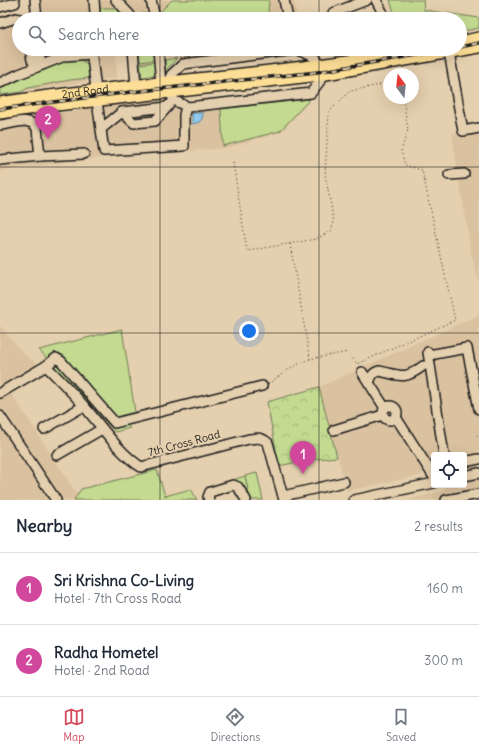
<!DOCTYPE html>
<meta charset="utf-8">
<style>
:root{--surface:#fff;--page:#f6f6f7;--text:#1f2937;--muted:#747a83;--line:#e0e1e3;--accent:#d1495b}
body{margin:0;font-family:Delius,sans-serif;background:var(--page);color:var(--text)}
.controls{position:absolute;right:12px;bottom:12px;display:grid;overflow:hidden;border-radius:4px;box-shadow:0 4px 16px #0002}
.controls button{width:36px;height:36px;display:grid;place-items:center;padding:0;border:0;border-bottom:1px solid var(--line);background:var(--surface);color:var(--text);font:20px sans-serif}
.compass{position:absolute;left:383px;top:68px;width:36px;height:36px;border-radius:50%;background:var(--surface);box-shadow:0 4px 16px #0002;rotate:345deg}
.you{position:absolute;left:249px;top:331px;width:14px;height:14px;margin:-10px;border:3px solid #fff;border-radius:50%;background:#1a73e8;box-shadow:0 0 0 6px #1a73e833}
.badge{display:grid;place-items:center;width:26px;height:26px;border-radius:50%;background:var(--accent);color:#fff;font-size:13px;font-weight:700}
.pin{position:absolute;translate:-50% -33px;filter:drop-shadow(0 1px 2px #0008)}
.pin::after{content:'';position:absolute;top:21px;width:14px;height:12px;background:inherit;clip-path:polygon(0 0,100% 0,50% 100%)}
.list{margin:0;padding:0;list-style:none}
h2{display:flex;justify-content:space-between;align-items:center;height:52px;margin:0;padding:0 16px;font-size:17px}
h2 small{font-size:13px;font-weight:400;color:var(--muted)}
.list li{display:grid;grid-template-columns:26px 1fr auto;gap:12px;align-items:center;box-sizing:border-box;height:72px;padding:0 16px;border-top:1px solid var(--line)}
.list b{display:block;font-size:15px;white-space:nowrap}
.list p{margin:0;font-size:13px;white-space:nowrap;color:var(--muted)}
.list em{font-size:13px;font-style:normal;color:var(--muted)}
.icon{flex:none;width:22px;height:22px;fill:none;stroke:currentColor;stroke-width:2;stroke-linecap:round;stroke-linejoin:round}
.map{position:relative;flex:none;width:479px;height:500px;overflow:hidden}
.search{position:absolute;background:var(--surface);box-shadow:0 4px 16px #0002;left:12px;right:12px;top:12px;height:44px;display:flex;align-items:center;gap:10px;box-sizing:border-box;padding:0 14px;border-radius:22px;color:var(--muted);font-size:15px}
.sheet{height:196px;background:var(--surface)}
nav{display:flex;justify-content:space-around;align-items:center;box-sizing:border-box;height:56px;border-top:1px solid var(--line);background:var(--surface);font-size:11px;color:var(--muted)}
nav a{display:grid;justify-items:center;gap:2px}
nav .on{color:var(--accent)}
.map>svg:first-child{display:block}
.built{fill:#dac19f}
.grass{fill:#c3da90;stroke:#707b56}
.park{fill:url(#park-crowns);stroke:#707b56}
.water{fill:url(#water-waves);stroke:#61849b}
.lines{fill:none;stroke-linecap:round;stroke-linejoin:round}
.minor-casing{stroke:#1c1c1c;stroke-width:12}
.major-casing{stroke:#1c1c1c;stroke-width:14}
.path{stroke:#1c1c1c;stroke-width:1;stroke-dasharray:1 3;stroke-linecap:butt}
.minor{stroke:#e4cfae;stroke-width:9}
.major{stroke:#fdde96;stroke-width:11}
.rail-casing{stroke:#1c1c1c;stroke-width:3.5}
.rail{stroke:#e4cfae;stroke-width:2;stroke-dasharray:6;stroke-linecap:butt}
.grid{fill:none;stroke:#1c1c1c;stroke-width:1;stroke-opacity:0.55}
.labels{text-anchor:middle;stroke-width:4;stroke-linejoin:round;paint-order:stroke}
.street-label{font-size:11px;fill:#1c1c1c;stroke:#e4cfae}
</style>
<div class="map">
<svg width="479" height="500" viewBox="0 0 479 500">
<defs>
<pattern id="park-crowns" width="20" height="18" patternUnits="userSpaceOnUse"><rect width="20" height="18" fill="#c3da90"/><path d="M2 6a3 3 0 1 1 6 0M12 15a3 3 0 1 1 6 0" fill="none" stroke="#a7ba7c"/></pattern>
<pattern id="water-waves" width="16" height="10" patternUnits="userSpaceOnUse"><rect width="16" height="10" fill="#8fc9ef"/><path d="M0 5q4-4 8 0t8 0" fill="none" stroke="#7baccc"/></pattern>
</defs>
<rect width="100%" height="100%" fill="#e4cfae"/>
<filter id="ink" filterUnits="userSpaceOnUse"><feTurbulence type="fractalNoise" baseFrequency=".025" numOctaves="2"/><feDisplacementMap in="SourceGraphic" scale="8" xChannelSelector="R" yChannelSelector="G"/><feConvolveMatrix kernelMatrix="1 2 1 2 8 2 1 2 1" color-interpolation-filters="sRGB"/></filter>
<g filter="url(#ink)">
<g class="built">
<path d="M30 0H294L298 19H19V49H262L130 65 129 52H116L117 78 95 80 0 95V21L31 12Z"/>
<path d="M313 97 281 132 226 148 98 158 0 171V121L162 99 170 104 187 111Z"/>
<path d="M479 130V283L471 252 452 134Z"/>
<path d="M479 315V500H406L445 491 444 485H464V455H434V464L427 467 422 472V475L347 491 319 387Z"/>
<path d="M0 326 23 353 37 364 0 386Z"/>
<path d="M11 393 77 494 74 500H0V399Z"/>
</g>
<g class="grass">
<path d="M172 0H269L268 15 266 19H159L158 14Z"/>
<path d="M390 0H423L424 10 479 18V28L460 32V19H396Z"/>
<path d="M100 8H117L127 16V19H101Z"/>
<path d="M143 13 147 14 150 19H136L137 16Z"/>
<path d="M103 49H129V52L103 53Z"/>
<path d="M139 49H154L155 60 140 62Z"/>
<path d="M187 49H237C222 56 202 57 187 49Z"/>
<path d="M71 57 77 58 88 64 89 78 70 80 28 88 21 92 0 95V86L38 70 43 71Z"/>
<path d="M177 58 165 71V60Z"/>
<path d="M155 62 156 75 142 77 140 64Z"/>
<path d="M310 99 280 131 223 146 221 109Z"/>
<path d="M122 329 135 412 119 416 130 428 115 432 39 350Z"/>
<path d="M157 470 165 496 191 489 197 500H74L81 489Z"/>
<path d="M257 473 263 500H250L245 476Z"/>
</g>
<g class="park">
<path d="M319 387 337 457 307 460 279 466 267 402Z"/>
<path d="M245 476 250 500 231 483 230 481Z"/>
</g>
<path class="water" d="M192 113H203C203 121 199 123 192 124Z"/>
<g class="lines">
<g class="minor-casing">
<g id="minor">
<path d="M35 0 37 19"/>
<path d="M116 0 130 15V19"/>
<path d="M151 0 155 19"/>
<path d="M284 0 288 19"/>
<path d="M376 0 386 19"/>
<path d="M0 7 15 3"/>
<path d="M333 13 367 0"/>
<path d="M94 19 95 13 94 0"/>
<path d="M0 23 16 18 20 19"/>
<path d="M30 49 32 60 36 67"/>
<path d="M91 49 96 90"/>
<path d="M133 49 136 86"/>
<path d="M158 49 161 84"/>
<path d="M449 52 463 131 479 128"/>
<path d="M36 67 40 58 39 49"/>
<path d="M172 82 171 75 183 64 295 50 301 51 316 58 317 65"/>
<path d="M0 83 19 74 65 56 92 54"/>
<path d="M172 92 173 100 188 107 311 93 320 81V75"/>
<path d="M97 101 104 151 184 146V115L186 106"/>
<path d="M122 112 134 123 155 121 169 105"/>
<path d="M0 125C12 125 28 115 37 128L40 156 0 160"/>
<path d="M35 125 45 115 48 106"/>
<path d="M101 129 122 112 167 107"/>
<path d="M40 156 84 154"/>
<path d="M449 175 464 174"/>
<path d="M428 352 444 455"/>
<path d="M429 355 467 348 479 409"/>
<path d="M46 366C59 379 72 392 84 406 102 427 118 452 141 467L249 439C257 438 262 437 268 443L284 500"/>
<path d="M362 372 385 408"/>
<path d="M369 383C371 377 372 373 379 371 401 375 403 381 423 366"/>
<path d="M0 393 46 366 56 358 61 361 115 423 262 386"/>
<circle cx="390" cy="413" r="7"/>
<path d="M0 416 56 500"/>
<path d="M395 417 397 419 434 477"/>
<path d="M44 429 84 406"/>
<path d="M334 430 383 415"/>
<path d="M57 455 102 429"/>
<path d="M464 462 479 459"/>
<path d="M464 476 479 473"/>
<path d="M283 496 344 482"/>
<path d="M209 500 208 497 210 492 233 485 238 487 246 500"/>
<path d="M354 500 434 483"/>
<path d="M446 500 479 494"/>
</g>
</g>
<g class="major-casing">
<g id="major">
<path d="M460 42 479 38"/>
<path id="s1" d="M0 103C140 81 282 75 422 49"/>
<path d="M0 113 48 106 320 75 479 47"/>
</g>
</g>
<g class="path">
<path d="M233 163 247 251 316 239 331 231 334 222 325 174 329 112 350 91 389 83"/>
<path d="M290 244 310 359"/>
<path d="M268 384 292 367 310 359 348 352 357 364 455 320 422 170 405 165 401 151 408 130 403 98"/>
<path d="M477 436 479 435"/>
</g>
<use href="#minor" class="minor"/>
<use href="#major" class="major"/>
<g class="rail-casing">
<g id="rail">
<path d="M460 47 479 43"/>
<path d="M0 109 131 92 317 72 452 49"/>
</g>
</g>
<use href="#rail" class="rail"/>
</g>
</g>
<path class="grid" d="M160 0V19M319 0V19M160 49V500M319 49V500M0 167H479M0 333H479"/>
<g class="labels">
<g class="street-label">
<text dy="4" stroke="none"><textPath href="#s1" startOffset="86">2nd Road</textPath></text>
<text transform="translate(184 443) rotate(-15)" y="4">7th Cross Road</text>
</g>
</g>
</svg>
<div class="controls">
<button><svg class="icon" aria-label="locate" viewBox="0 0 24 24"><circle cx="12" cy="12" r="6"/><path d="M12 2v4M12 18v4M2 12h4M18 12h4"/></svg></button>
</div>
<svg class="compass" viewBox="-18 -18 36 36"><path d="M0-13l5 13h-10z" fill="#e53935"/><path d="M0 13l5-13h-10z" fill="#747a83"/></svg>
<div class="you"></div>
<div class="pin badge" style="left:303px;top:474px;background:#d1479c">1</div>
<div class="pin badge" style="left:48px;top:139px;background:#d1479c">2</div>
<div class="search"><svg class="icon" aria-label="search" viewBox="0 0 24 24"><circle cx="10" cy="10" r="6"/><path d="M15 15l6 6"/></svg>Search here</div>
</div>
<section class="sheet">
<h2>Nearby<small>2 results</small></h2>
<ul class="list">
<li><span class="badge" style="background:#d1479c">1</span><div><b>Sri Krishna Co-Living</b><p>Hotel · 7th Cross Road</p></div><em>160 m</em></li>
<li><span class="badge" style="background:#d1479c">2</span><div><b>Radha Hometel</b><p>Hotel · 2nd Road</p></div><em>300 m</em></li>
</ul>
</section>
<nav>
<a class="on"><svg class="icon" aria-label="map" viewBox="0 0 24 24"><path d="M3 6l6-2 6 2 6-2v14l-6 2-6-2-6 2zM9 4v14M15 6v14"/></svg>Map</a>
<a><svg class="icon" aria-label="directions" viewBox="0 0 24 24"><path d="M12 3l9 9-9 9-9-9zM9 14v-3h6M13 9l2 2-2 2"/></svg>Directions</a>
<a><svg class="icon" aria-label="saved" viewBox="0 0 24 24"><path d="M7 4h10v16l-5-4-5 4z"/></svg>Saved</a>
</nav>
